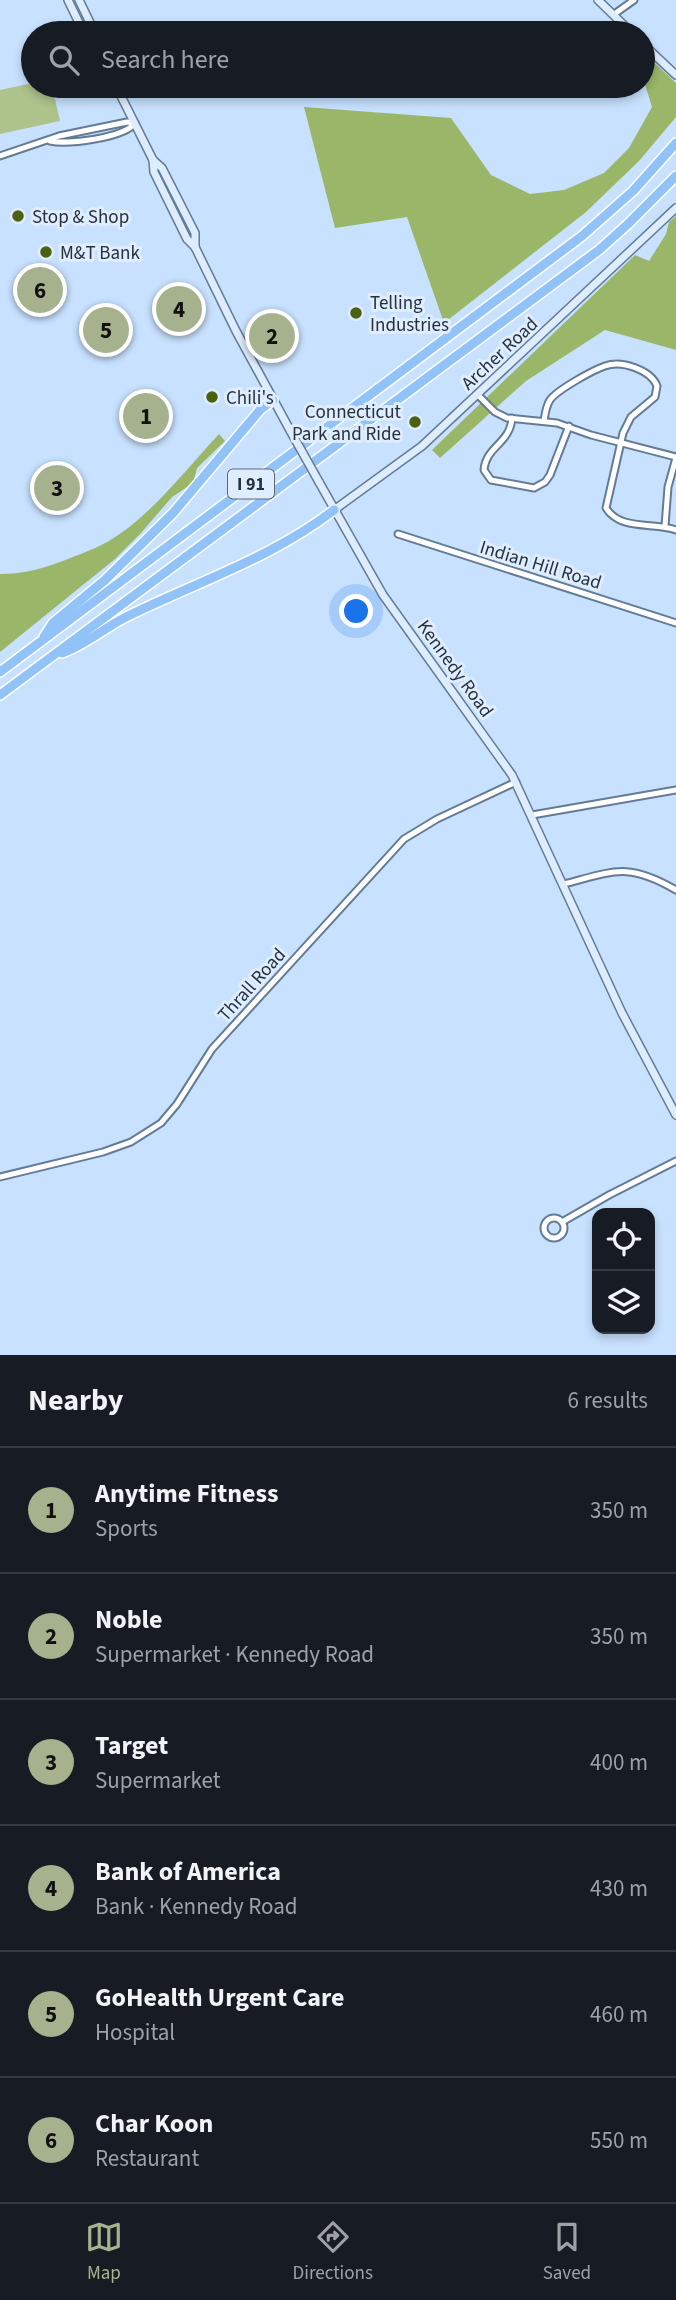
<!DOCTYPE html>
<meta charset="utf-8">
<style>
:root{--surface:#171b24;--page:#20242c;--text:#f1f3f6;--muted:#9ea1a6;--line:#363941;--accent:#a6b28e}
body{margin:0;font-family:"Source Sans 3",sans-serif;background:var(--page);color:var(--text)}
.controls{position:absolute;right:21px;bottom:21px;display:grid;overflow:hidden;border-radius:14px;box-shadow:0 4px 10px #0003}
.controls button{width:63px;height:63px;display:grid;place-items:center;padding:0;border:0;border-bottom:2px solid var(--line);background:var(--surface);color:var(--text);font:35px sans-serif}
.you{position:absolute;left:357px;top:612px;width:24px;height:24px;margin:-18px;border:5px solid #fff;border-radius:50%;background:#1a73e8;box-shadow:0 0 0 10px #1a73e833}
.badge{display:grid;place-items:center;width:46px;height:46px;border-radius:50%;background:var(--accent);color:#111;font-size:23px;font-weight:700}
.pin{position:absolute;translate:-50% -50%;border:4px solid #fff;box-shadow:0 2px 7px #0006}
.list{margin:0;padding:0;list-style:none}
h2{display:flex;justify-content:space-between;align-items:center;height:91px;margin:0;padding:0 28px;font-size:30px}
h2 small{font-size:23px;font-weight:400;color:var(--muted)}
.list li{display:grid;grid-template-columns:46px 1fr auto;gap:21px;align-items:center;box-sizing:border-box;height:126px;padding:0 28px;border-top:2px solid var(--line)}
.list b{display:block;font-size:26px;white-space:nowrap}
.list p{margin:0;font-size:23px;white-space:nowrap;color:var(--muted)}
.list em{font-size:23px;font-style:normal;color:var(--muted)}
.icon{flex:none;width:38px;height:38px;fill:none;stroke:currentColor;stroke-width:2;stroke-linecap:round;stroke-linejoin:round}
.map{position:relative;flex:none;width:676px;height:1355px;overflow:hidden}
.search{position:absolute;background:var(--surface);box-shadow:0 4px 10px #0003;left:21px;right:21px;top:21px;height:77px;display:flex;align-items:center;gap:18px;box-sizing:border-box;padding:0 24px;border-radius:38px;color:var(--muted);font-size:26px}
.sheet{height:847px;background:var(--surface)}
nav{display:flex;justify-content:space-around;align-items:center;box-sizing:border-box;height:98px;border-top:2px solid var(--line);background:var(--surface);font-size:19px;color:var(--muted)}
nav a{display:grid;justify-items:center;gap:4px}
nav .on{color:var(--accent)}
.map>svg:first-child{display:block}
.green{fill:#adc38b}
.forest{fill:#9ab669}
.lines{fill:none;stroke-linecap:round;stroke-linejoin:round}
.street-casing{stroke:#647b95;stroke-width:9}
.secondary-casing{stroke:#647b95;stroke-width:10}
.highway-casing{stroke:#fff;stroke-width:12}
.street{stroke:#fff;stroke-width:5}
.secondary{stroke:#deedfd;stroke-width:7}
.highway{stroke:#91c3f9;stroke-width:9}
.secondary-bridge-casing{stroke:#647b95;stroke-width:10;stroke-linecap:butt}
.secondary-bridge{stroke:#deedfd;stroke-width:7}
.poi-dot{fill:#4a620f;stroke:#deedff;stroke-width:2.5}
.labels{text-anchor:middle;stroke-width:6;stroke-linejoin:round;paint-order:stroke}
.shield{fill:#deedff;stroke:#5e6976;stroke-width:2}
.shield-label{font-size:18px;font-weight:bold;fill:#27313b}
.poi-label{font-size:19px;fill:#27313b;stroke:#deedff;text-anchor:start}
.street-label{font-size:19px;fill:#27313b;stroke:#deedff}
</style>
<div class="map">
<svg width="676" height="1355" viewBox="0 0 676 1355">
<rect width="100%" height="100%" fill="#c7e1fe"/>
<path class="green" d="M33 83V86H52L60 121 0 134V90Z"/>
<g class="forest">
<path d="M643 52 676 83V117L639 161 586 212 444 323 407 217 335 228 304 107 451 118 491 175 530 194 564 190 604 173 629 148 652 107 643 78Z"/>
<path d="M676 216V350L605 330 526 381 440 458 432 450 635 255 649 261 666 234 669 222Z"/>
<path d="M219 434 225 441 197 468 193 483 172 497 140 534 115 559 0 652V574C24 574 45 568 68 559 86 552 105 545 121 533 157 508 189 466 219 434Z"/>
</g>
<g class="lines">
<g class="street-casing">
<g id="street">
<path d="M613 15 634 0"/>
<path d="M50 141C67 145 124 138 135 123"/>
<path d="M0 156 59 136 127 122 135 123"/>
<path d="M478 395 495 412 507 418 557 423 591 435 676 457"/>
<path d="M512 418C510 444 486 446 484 470L491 480 534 488 545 482 550 475 569 426"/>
<path d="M544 421C545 414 546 406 550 400 557 390 593 370 605 366 622 360 651 370 657 386L655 397 631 417 623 433 606 508C620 531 654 522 676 530"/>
<path d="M665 526 668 487 676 458"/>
<path d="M398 534 676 623"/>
<path d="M532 815 676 790"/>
<path d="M564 884C614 871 628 862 676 890"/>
<path d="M0 1177 103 1152 131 1142 161 1123 177 1104 212 1049 404 839 437 819 516 782"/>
<circle cx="554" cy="1228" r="10"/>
<path d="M562 1222 609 1195 676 1161"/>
</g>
</g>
<g class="secondary-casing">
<g id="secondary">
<path d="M68 0 84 33"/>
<path d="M79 0 95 33"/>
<path d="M598 0 632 33"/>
<path d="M643 44 676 75"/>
<path d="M111 86 120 94"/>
<path d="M120 86V94L153 160 162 168 195 233V247"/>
<path d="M153 160 154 172 187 239 195 247 236 331 291 432"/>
<path d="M319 482 383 595 512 775 622 1013 676 1115"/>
<path d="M334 510 422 446 676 208"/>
</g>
</g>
<g class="highway-casing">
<g id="highway">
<path d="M44 637 53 623 105 580 173 513 260 410 273 400"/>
<path d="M62 653C86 645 105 627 128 616 197 582 272 558 334 510"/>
<path d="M0 672 582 236 633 191 676 143"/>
<path d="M0 695 599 250 628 224 676 176"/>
</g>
</g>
<use href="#street" class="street"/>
<use href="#secondary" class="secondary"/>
<use href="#highway" class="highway"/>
<g class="secondary-bridge-casing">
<path id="secondary-bridge" d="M291 432 319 482"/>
</g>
<use href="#secondary-bridge" class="secondary-bridge"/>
</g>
<g class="poi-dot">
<circle cx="18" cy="216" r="7"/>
<circle cx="46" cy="252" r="7"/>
<circle cx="356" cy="313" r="7"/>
<circle cx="212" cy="397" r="7"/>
<circle cx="415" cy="422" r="7"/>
</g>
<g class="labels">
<rect class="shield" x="228" y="469.5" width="46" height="29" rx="5"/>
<g class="shield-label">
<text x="251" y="490">I 91</text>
</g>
<g class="poi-label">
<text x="32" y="223">Stop &amp; Shop</text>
<text x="60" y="259">M&amp;T Bank</text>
<text x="370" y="309">Telling<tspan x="370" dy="22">Industries</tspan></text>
<text x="226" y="404">Chili's</text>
<text x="401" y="418" text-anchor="end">Connecticut<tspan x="401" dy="22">Park and Ride</tspan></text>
</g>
<g class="street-label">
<text transform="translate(499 353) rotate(-43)" y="7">Archer Road</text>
<text transform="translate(541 564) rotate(17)" y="7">Indian Hill Road</text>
<text transform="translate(456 668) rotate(54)" y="7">Kennedy Road</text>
<text transform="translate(251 984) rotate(-48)" y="7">Thrall Road</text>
</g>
</g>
</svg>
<div class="controls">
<button><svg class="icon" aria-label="locate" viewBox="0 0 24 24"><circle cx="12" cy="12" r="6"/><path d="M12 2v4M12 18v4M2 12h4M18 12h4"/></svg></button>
<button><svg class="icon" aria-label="layers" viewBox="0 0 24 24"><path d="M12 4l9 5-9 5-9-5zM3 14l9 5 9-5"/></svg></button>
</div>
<div class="you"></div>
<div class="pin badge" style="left:146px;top:416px">1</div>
<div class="pin badge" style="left:272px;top:336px">2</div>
<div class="pin badge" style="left:57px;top:488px">3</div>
<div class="pin badge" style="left:179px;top:309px">4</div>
<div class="pin badge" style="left:106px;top:330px">5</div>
<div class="pin badge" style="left:40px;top:290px">6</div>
<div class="search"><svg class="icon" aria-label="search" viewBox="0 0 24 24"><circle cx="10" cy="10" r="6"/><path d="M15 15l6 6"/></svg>Search here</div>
</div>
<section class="sheet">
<h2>Nearby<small>6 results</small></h2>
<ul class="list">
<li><span class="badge">1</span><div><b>Anytime Fitness</b><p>Sports</p></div><em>350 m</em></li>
<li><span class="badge">2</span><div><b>Noble</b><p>Supermarket · Kennedy Road</p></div><em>350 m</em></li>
<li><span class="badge">3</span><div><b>Target</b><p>Supermarket</p></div><em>400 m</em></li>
<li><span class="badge">4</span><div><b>Bank of America</b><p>Bank · Kennedy Road</p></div><em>430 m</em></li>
<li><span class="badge">5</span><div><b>GoHealth Urgent Care</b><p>Hospital</p></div><em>460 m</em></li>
<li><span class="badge">6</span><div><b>Char Koon</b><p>Restaurant</p></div><em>550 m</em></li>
</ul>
</section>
<nav>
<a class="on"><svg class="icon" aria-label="map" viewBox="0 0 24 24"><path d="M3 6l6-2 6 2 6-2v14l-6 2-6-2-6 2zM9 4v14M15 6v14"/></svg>Map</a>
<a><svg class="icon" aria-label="directions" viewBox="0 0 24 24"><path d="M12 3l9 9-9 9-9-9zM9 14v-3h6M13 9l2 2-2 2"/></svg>Directions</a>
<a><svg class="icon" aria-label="saved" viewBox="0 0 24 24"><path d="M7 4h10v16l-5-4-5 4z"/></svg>Saved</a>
</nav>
